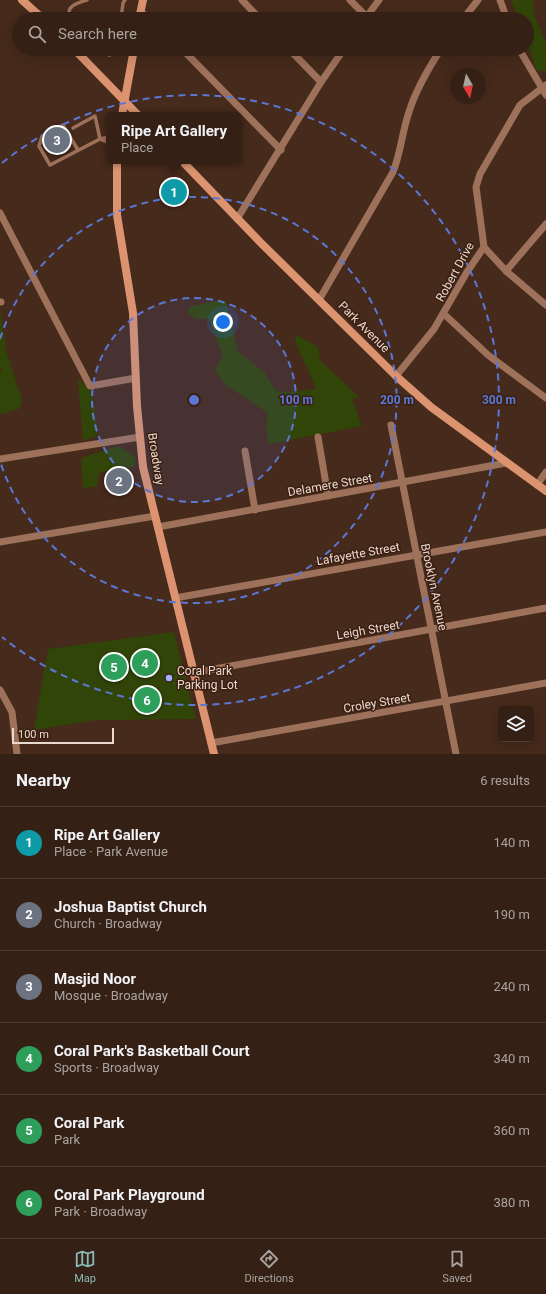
<!DOCTYPE html>
<meta charset="utf-8">
<style>
:root{--surface:#342014;--page:#3c281d;--text:#f1f3f6;--muted:#a9a3a0;--line:#4e3e34;--accent:#8bbbb9}
body{margin:0;font-family:Roboto,sans-serif;background:var(--page);color:var(--text)}
.controls{position:absolute;right:12px;bottom:12px;display:grid;overflow:hidden;border-radius:6px;box-shadow:0 4px 16px #0002}
.controls button{width:36px;height:36px;display:grid;place-items:center;padding:0;border:0;border-bottom:1px solid var(--line);background:var(--surface);color:var(--text);font:20px sans-serif}
.compass{position:absolute;left:450px;top:68px;width:36px;height:36px;border-radius:50%;background:var(--surface);box-shadow:0 4px 16px #0002;rotate:171deg}
.scale{position:absolute;left:12px;bottom:10px;width:102px;box-sizing:border-box;padding-left:4px;border:2px solid #ebd8cf;border-top:0;font-size:11px;line-height:14px;white-space:nowrap;color:#ebd8cf;-webkit-text-stroke:3px #3b2011;paint-order:stroke}
.you{position:absolute;left:223px;top:322px;width:14px;height:14px;margin:-10px;border:3px solid #fff;border-radius:50%;background:#1a73e8;box-shadow:0 0 0 6px #1a73e833}
.badge{display:grid;place-items:center;width:26px;height:26px;border-radius:50%;background:var(--accent);color:#fff;font-size:13px;font-weight:700}
.pin{position:absolute;translate:-50% -50%;border:2px solid #fff;box-shadow:0 1px 4px #0006}
.popup{position:absolute;left:106px;top:112px;width:136px;height:52px;box-sizing:border-box;display:grid;place-content:center;border-radius:6px;background:var(--surface);filter:drop-shadow(0 1px 3px #0005);font-size:13px;white-space:nowrap;color:var(--muted)}
.popup b{font-size:15px;color:var(--text)}
.popup::after{content:'';position:absolute;left:50%;top:100%;margin-left:-8px;border:8px solid transparent;border-top-color:var(--surface)}
.list{margin:0;padding:0;list-style:none}
h2{display:flex;justify-content:space-between;align-items:center;height:52px;margin:0;padding:0 16px;font-size:17px}
h2 small{font-size:13px;font-weight:400;color:var(--muted)}
.list li{display:grid;grid-template-columns:26px 1fr auto;gap:12px;align-items:center;box-sizing:border-box;height:72px;padding:0 16px;border-top:1px solid var(--line)}
.list b{display:block;font-size:15px;white-space:nowrap}
.list p{margin:0;font-size:13px;white-space:nowrap;color:var(--muted)}
.list em{font-size:13px;font-style:normal;color:var(--muted)}
.icon{flex:none;width:22px;height:22px;fill:none;stroke:currentColor;stroke-width:2;stroke-linecap:round;stroke-linejoin:round}
.map{position:relative;flex:none;width:546px;height:754px;overflow:hidden}
.search{position:absolute;background:var(--surface);box-shadow:0 4px 16px #0002;left:12px;right:12px;top:12px;height:44px;display:flex;align-items:center;gap:10px;box-sizing:border-box;padding:0 14px;border-radius:22px;color:var(--muted);font-size:15px}
.sheet{height:484px;background:var(--surface)}
nav{display:flex;justify-content:space-around;align-items:center;box-sizing:border-box;height:56px;border-top:1px solid var(--line);background:var(--surface);font-size:11px;color:var(--muted)}
nav a{display:grid;justify-items:center;gap:2px}
nav .on{color:var(--accent)}
.map>svg:first-child{display:block}
.green{fill:#324508}
.lines{fill:none;stroke-linecap:round;stroke-linejoin:round}
.service{stroke:#9e715a;stroke-width:3.5}
.minor{stroke:#9e715a;stroke-width:7}
.secondary{stroke:#db9370;stroke-width:8}
.ring{fill:none;stroke:#5b77d5;stroke-width:2;stroke-dasharray:7 5}
.poi-dot{fill:#a0b3fd;stroke:#3b2011;stroke-width:1.5}
.labels{text-anchor:middle;stroke-width:3;stroke-linejoin:round;paint-order:stroke}
.street-label{font-size:12px;fill:#ebd8cf;stroke:#3b2011}
.poi-label{font-size:12px;fill:#ebd8cf;stroke:#3b2011;text-anchor:start}
.centre{fill:#5b77d5;stroke:#3b2011;stroke-width:2}
.ring-label{font-size:12px;text-anchor:middle;font-weight:bold;fill:#5b77d5;stroke:#3b2011;stroke-width:3;stroke-linejoin:round;paint-order:stroke}
</style>
<div class="map">
<svg width="546" height="754" viewBox="0 0 546 754">
<rect width="100%" height="100%" fill="#462a1b"/>
<g class="green">
<path d="M511 0H533L534 15 546 43V71H537L527 44V19H518Z"/>
<path d="M221 300 226 302 238 352 264 372 276 391 290 392 316 389C310 372 301 357 295 340L297 335 318 347 320 360 359 397 352 399 362 426 269 444 266 429 268 413 226 385 215 371 223 356 209 319H195L188 312 191 306Z"/>
<path d="M0 307 6 351 22 400 19 409 0 414V371H2L0 365Z"/>
<path d="M78 379 92 392 98 435 83 441Z"/>
<path d="M118 446 133 456 136 461 133 467 100 472 97 486 83 489 81 458Z"/>
<path d="M174 632 196 719 97 720 34 730 48 649Z"/>
</g>
<g class="lines">
<g class="service">
<path d="M72 19C63 7 77 3 87 0"/>
<path d="M121 19 123 3 125 0"/>
<path d="M101 49 109 55 113 54 116 49"/>
<path d="M73 128 95 116 100 139 50 165 39 146 42 136 63 125 78 150"/>
<path d="M109 137 100 139 109 143"/>
</g>
<g class="minor">
<path d="M242 0 260 19"/>
<path d="M350 0 367 17"/>
<path d="M500 0 507 19"/>
<path d="M141 12 151 19"/>
<path d="M365 19 379 0"/>
<path d="M463 19 478 0"/>
<path d="M182 49 281 150"/>
<path d="M289 49 321 82"/>
<path d="M519 49 546 95"/>
<path d="M0 213 90 386 136 378"/>
<path d="M237 219 321 82 344 49"/>
<path d="M484 247 506 271 546 305"/>
<path d="M506 271 546 224"/>
<path d="M319 300 393 172C401 152 402 132 409 112 416 89 428 69 441 49"/>
<path d="M0 302H1"/>
<path d="M444 314 488 355 546 398"/>
<path d="M396 376 434 329 467 272 484 247 476 187 480 174 520 105 546 85"/>
<path d="M391 425 456 754"/>
<path d="M318 437 328 496"/>
<path d="M245 451 255 510"/>
<path d="M0 459 140 437"/>
<path d="M537 485 546 472"/>
<path d="M158 527 506 463"/>
<path d="M0 542 155 516"/>
<path d="M175 598 546 532"/>
<path d="M193 673 546 608"/>
<path d="M0 690 12 712 17 754"/>
<path d="M211 743 546 683"/>
</g>
<g class="secondary">
<path d="M22 0 43 19"/>
<path d="M139 19 143 0"/>
<path d="M74 49 138 115"/>
<path d="M122 115 134 49"/>
<path d="M117 161V215L133 313 137 406 143 467 214 754"/>
<path d="M182 161 260 242 396 376 431 407 546 491"/>
</g>
</g>
<circle cx="194" cy="400" r="102" fill="#5b77d5" fill-opacity=".12"/>
<g class="ring">
<circle cx="194" cy="400" r="102"/>
<path d="M0 339A203 203 0 1 1 0 461"/>
<path d="M2 163A305 305 0 1 1 2 637"/>
</g>
<circle class="poi-dot" cx="169" cy="678" r="4"/>
<g class="labels">
<g class="street-label">
<text transform="translate(455 272) rotate(-61)" y="4">Robert Drive</text>
<text transform="translate(364 327) rotate(45)" y="4">Park Avenue</text>
<text transform="translate(156 459) rotate(81)" y="4">Broadway</text>
<text transform="translate(330 485) rotate(-10)" y="4">Delamere Street</text>
<text transform="translate(358 554) rotate(-10)" y="4">Lafayette Street</text>
<text transform="translate(434 587) rotate(78)" y="4">Brooklyn Avenue</text>
<text transform="translate(368 630) rotate(-10)" y="4">Leigh Street</text>
<text transform="translate(377 703) rotate(-10)" y="4">Croley Street</text>
</g>
<g class="poi-label">
<text x="177" y="675">Coral Park<tspan x="177" dy="14">Parking Lot</tspan></text>
</g>
</g>
<circle cx="194" cy="400" r="6" class="centre"/>
<g class="ring-label">
<text x="296" y="404">100 m</text>
<text x="397" y="404">200 m</text>
<text x="499" y="404">300 m</text>
</g>
</svg>
<div class="controls">
<button><svg class="icon" aria-label="layers" viewBox="0 0 24 24"><path d="M12 4l9 5-9 5-9-5zM3 14l9 5 9-5"/></svg></button>
</div>
<svg class="compass" viewBox="-18 -18 36 36"><path d="M0-13l5 13h-10z" fill="#e53935"/><path d="M0 13l5-13h-10z" fill="#a9a3a0"/></svg>
<div class="scale">100 m</div>
<div class="you"></div>
<div class="pin badge" style="left:174px;top:192px;background:#0f9aa8">1</div>
<div class="popup"><b>Ripe Art Gallery</b>Place</div>
<div class="pin badge" style="left:119px;top:481px;background:#6b7280">2</div>
<div class="pin badge" style="left:57px;top:140px;background:#6b7280">3</div>
<div class="pin badge" style="left:145px;top:663px;background:#2e9e5b">4</div>
<div class="pin badge" style="left:114px;top:667px;background:#2e9e5b">5</div>
<div class="pin badge" style="left:147px;top:700px;background:#2e9e5b">6</div>
<div class="search"><svg class="icon" aria-label="search" viewBox="0 0 24 24"><circle cx="10" cy="10" r="6"/><path d="M15 15l6 6"/></svg>Search here</div>
</div>
<section class="sheet">
<h2>Nearby<small>6 results</small></h2>
<ul class="list">
<li><span class="badge" style="background:#0f9aa8">1</span><div><b>Ripe Art Gallery</b><p>Place · Park Avenue</p></div><em>140 m</em></li>
<li><span class="badge" style="background:#6b7280">2</span><div><b>Joshua Baptist Church</b><p>Church · Broadway</p></div><em>190 m</em></li>
<li><span class="badge" style="background:#6b7280">3</span><div><b>Masjid Noor</b><p>Mosque · Broadway</p></div><em>240 m</em></li>
<li><span class="badge" style="background:#2e9e5b">4</span><div><b>Coral Park's Basketball Court</b><p>Sports · Broadway</p></div><em>340 m</em></li>
<li><span class="badge" style="background:#2e9e5b">5</span><div><b>Coral Park</b><p>Park</p></div><em>360 m</em></li>
<li><span class="badge" style="background:#2e9e5b">6</span><div><b>Coral Park Playground</b><p>Park · Broadway</p></div><em>380 m</em></li>
</ul>
</section>
<nav>
<a class="on"><svg class="icon" aria-label="map" viewBox="0 0 24 24"><path d="M3 6l6-2 6 2 6-2v14l-6 2-6-2-6 2zM9 4v14M15 6v14"/></svg>Map</a>
<a><svg class="icon" aria-label="directions" viewBox="0 0 24 24"><path d="M12 3l9 9-9 9-9-9zM9 14v-3h6M13 9l2 2-2 2"/></svg>Directions</a>
<a><svg class="icon" aria-label="saved" viewBox="0 0 24 24"><path d="M7 4h10v16l-5-4-5 4z"/></svg>Saved</a>
</nav>
